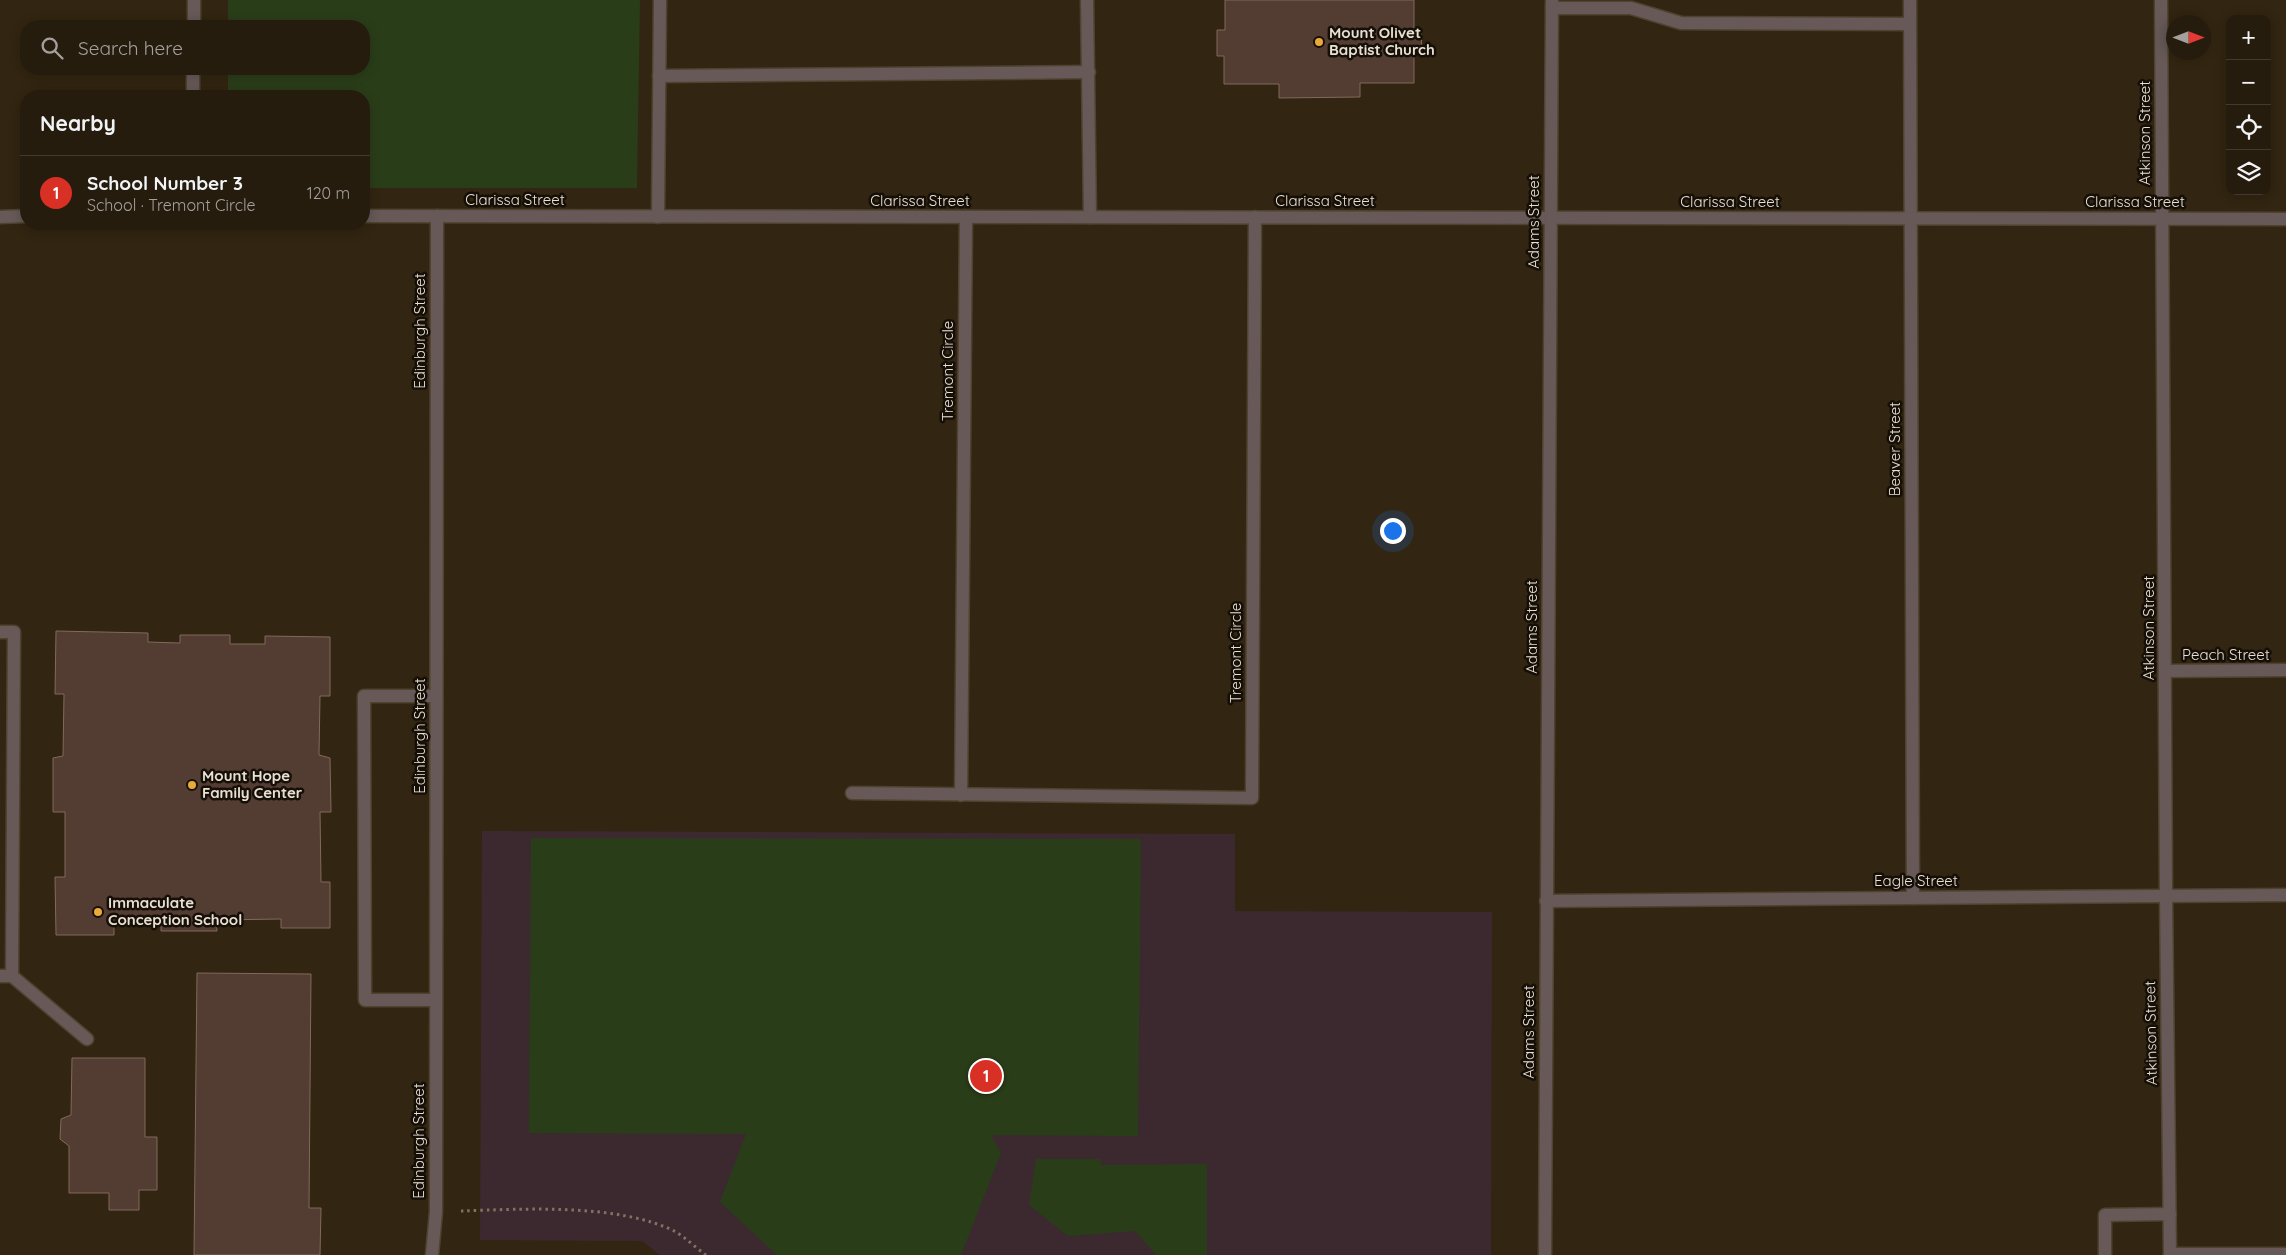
<!DOCTYPE html>
<meta charset="utf-8">
<style>
:root{--surface:#261c0d;--page:#2e2516;--text:#f1f3f6;--muted:#a4a19d;--line:#423a2e;--accent:#d93025}
body{margin:0;font-family:Quicksand,sans-serif;background:var(--page);color:var(--text)}
.controls{position:absolute;right:15px;top:15px;display:grid;overflow:hidden;border-radius:10px;box-shadow:0 2px 12px #0003}
.controls button{width:45px;height:45px;display:grid;place-items:center;padding:0;border:0;border-bottom:1px solid var(--line);background:var(--surface);color:var(--text);font:25px sans-serif}
.compass{position:absolute;left:2166px;top:15px;width:45px;height:45px;border-radius:50%;background:var(--surface);box-shadow:0 2px 12px #0003;rotate:90deg}
.you{position:absolute;left:1392px;top:530px;width:18px;height:18px;margin:-12px;border:4px solid #fff;border-radius:50%;background:#1a73e8;box-shadow:0 0 0 8px #1a73e833}
.badge{display:grid;place-items:center;width:32px;height:32px;border-radius:50%;background:var(--accent);color:#fff;font-size:16px;font-weight:700}
.pin{position:absolute;translate:-50% -50%;border:2px solid #fff;box-shadow:0 1px 5px #0006}
.list{margin:0;padding:0;list-style:none}
h2{display:flex;justify-content:space-between;align-items:center;height:65px;margin:0;padding:0 20px;font-size:21px}
h2 small{font-size:16px;font-weight:400;color:var(--muted)}
.list li{display:grid;grid-template-columns:32px 1fr auto;gap:15px;align-items:center;box-sizing:border-box;height:75px;padding:0 20px;border-top:1px solid var(--line)}
.list b{display:block;font-size:19px;white-space:nowrap}
.list p{margin:0;font-size:16px;white-space:nowrap;color:var(--muted)}
.list em{font-size:16px;font-style:normal;color:var(--muted)}
.icon{flex:none;width:28px;height:28px;fill:none;stroke:currentColor;stroke-width:2;stroke-linecap:round;stroke-linejoin:round}
.map{position:relative;flex:none;width:2286px;height:1255px;overflow:hidden}
.search{position:absolute;background:var(--surface);box-shadow:0 2px 12px #0003;left:20px;top:20px;width:350px;height:55px;display:flex;align-items:center;gap:12px;box-sizing:border-box;padding:0 18px;border-radius:20px;color:var(--muted);font-size:19px}
.panel{position:absolute;background:var(--surface);box-shadow:0 2px 12px #0003;left:20px;top:90px;width:350px;height:140px;border-radius:20px}
.map>svg:first-child{display:block}
.education{fill:#3c2930}
.green{fill:#2a3d19}
.building{fill:#533c31;stroke:#82695d}
.lines{fill:none;stroke-linecap:round;stroke-linejoin:round}
.service-casing{stroke:#4f4330;stroke-width:15}
.minor-casing{stroke:#4f4330;stroke-width:15}
.path{stroke:#7f7464;stroke-width:3;stroke-dasharray:2.5 4;stroke-linecap:butt}
.service{stroke:#665958;stroke-width:12}
.minor{stroke:#665958;stroke-width:12}
.poi-dot{fill:#eaaa38;stroke:#150f07;stroke-width:2}
.labels{text-anchor:middle;stroke-width:5;stroke-linejoin:round;paint-order:stroke}
.poi-label{font-size:15px;font-weight:bold;fill:#e9e0d4;stroke:#150f07;text-anchor:start}
.street-label{font-size:15px;fill:#e9e0d4;stroke:#150f07}
</style>
<div class="map">
<svg width="2286" height="1255" viewBox="0 0 2286 1255">
<rect width="100%" height="100%" fill="#322511"/>
<path class="education" d="M482 831 1235 834V911L1492 912 1491 1255H660L642 1241 480 1240Z"/>
<g class="green">
<path d="M228 0H640L637 188H364V96H228V69H364V26H228Z"/>
<path d="M531 838 1141 839 1138 1136 991 1135 1001 1153 961 1255H777L720 1202 746 1134 529 1133Z"/>
<path d="M1036 1159H1100L1101 1165 1207 1164V1255H1156L1135 1231 1068 1236 1029 1205Z"/>
</g>
<g class="building">
<path d="M1225 0H1414V29H1421L1422 53H1414V83H1360V97L1279 98V84H1224V56H1217V30H1225Z"/>
<path d="M56 631 148 633V642L180 643V635H230V644H265V636L330 637V696H320L319 755 330 758 331 812H320L321 882H330V928H281V919L216 920 217 931H161V925L114 926V935H56L55 877H65V812H53V758L63 756 64 694H55Z"/>
<path d="M197 973 311 974 309 1208H321L320 1255H194Z"/>
<path d="M72 1058H145V1137H157V1190H139V1210H109V1193H69V1146L60 1139 61 1119 71 1115Z"/>
</g>
<g class="lines">
<g class="service-casing">
<g id="service">
<path d="M1087 0 1090 217"/>
<path d="M1910 0 1913 898"/>
<path d="M1552 8H1631L1681 23 1910 24"/>
<path d="M659 76 1089 72"/>
<path d="M658 217 660 0"/>
<path d="M0 632H14L12 976"/>
<path d="M0 976H12L87 1039"/>
<path d="M436 1000H365L364 696H436"/>
</g>
</g>
<g class="minor-casing">
<g id="minor">
<path d="M2161 0 2166 896 2170 1255"/>
<path d="M194 26V0"/>
<path d="M193 96V69"/>
<path d="M364 216 2286 219"/>
<path d="M0 217 26 216"/>
<path d="M2166 671 2286 670"/>
<path d="M852 793 1252 798 1255 217"/>
<path d="M961 795 966 217"/>
<path d="M1546 901 2286 895"/>
<path d="M2170 1254H2286"/>
<path d="M432 1255 436 1212 437 216"/>
<path d="M1545 1255 1552 0"/>
<path d="M2105 1255V1215L2170 1214"/>
</g>
</g>
<path class="path" d="M461 1211C523 1209 620 1203 676 1232 686 1238 696 1248 706 1255"/>
<use href="#service" class="service"/>
<use href="#minor" class="minor"/>
</g>
<g class="poi-dot">
<circle cx="1319" cy="42" r="5"/>
<circle cx="192" cy="785" r="5"/>
<circle cx="98" cy="912" r="5"/>
</g>
<g class="labels">
<g class="poi-label">
<text x="1329" y="38">Mount Olivet<tspan x="1329" dy="17">Baptist Church</tspan></text>
<text x="202" y="781">Mount Hope<tspan x="202" dy="17">Family Center</tspan></text>
<text x="108" y="908">Immaculate<tspan x="108" dy="17">Conception School</tspan></text>
</g>
<g class="street-label">
<text transform="translate(2145 133) rotate(-90)" y="5">Atkinson Street</text>
<text x="515" y="205">Clarissa Street</text>
<text x="920" y="206">Clarissa Street</text>
<text x="1325" y="206">Clarissa Street</text>
<text x="1730" y="207">Clarissa Street</text>
<text x="2135" y="207">Clarissa Street</text>
<text transform="translate(1534 222) rotate(-90)" y="5">Adams Street</text>
<text transform="translate(420 331) rotate(-90)" y="5">Edinburgh Street</text>
<text transform="translate(948 371) rotate(-90)" y="5">Tremont Circle</text>
<text transform="translate(1895 449) rotate(-90)" y="5">Beaver Street</text>
<text transform="translate(1532 627) rotate(-90)" y="5">Adams Street</text>
<text transform="translate(2149 628) rotate(-90)" y="5">Atkinson Street</text>
<text transform="translate(1236 653) rotate(-90)" y="5">Tremont Circle</text>
<text x="2226" y="660">Peach Street</text>
<text transform="translate(420 736) rotate(-90)" y="5">Edinburgh Street</text>
<text x="1916" y="886">Eagle Street</text>
<text transform="translate(1529 1032) rotate(-90)" y="5">Adams Street</text>
<text transform="translate(2151 1033) rotate(-91)" y="5">Atkinson Street</text>
<text transform="translate(419 1141) rotate(-90)" y="5">Edinburgh Street</text>
</g>
</g>
</svg>
<div class="controls">
<button>+</button>
<button>−</button>
<button><svg class="icon" aria-label="locate" viewBox="0 0 24 24"><circle cx="12" cy="12" r="6"/><path d="M12 2v4M12 18v4M2 12h4M18 12h4"/></svg></button>
<button><svg class="icon" aria-label="layers" viewBox="0 0 24 24"><path d="M12 4l9 5-9 5-9-5zM3 14l9 5 9-5"/></svg></button>
</div>
<svg class="compass" viewBox="-18 -18 36 36"><path d="M0-13l5 13h-10z" fill="#e53935"/><path d="M0 13l5-13h-10z" fill="#a4a19d"/></svg>
<div class="you"></div>
<div class="pin badge" style="left:986px;top:1076px">1</div>
<div class="search"><svg class="icon" aria-label="search" viewBox="0 0 24 24"><circle cx="10" cy="10" r="6"/><path d="M15 15l6 6"/></svg>Search here</div>
<section class="panel">
<h2>Nearby<small></small></h2>
<ul class="list">
<li><span class="badge">1</span><div><b>School Number 3</b><p>School · Tremont Circle</p></div><em>120 m</em></li>
</ul>
</section>
</div>
